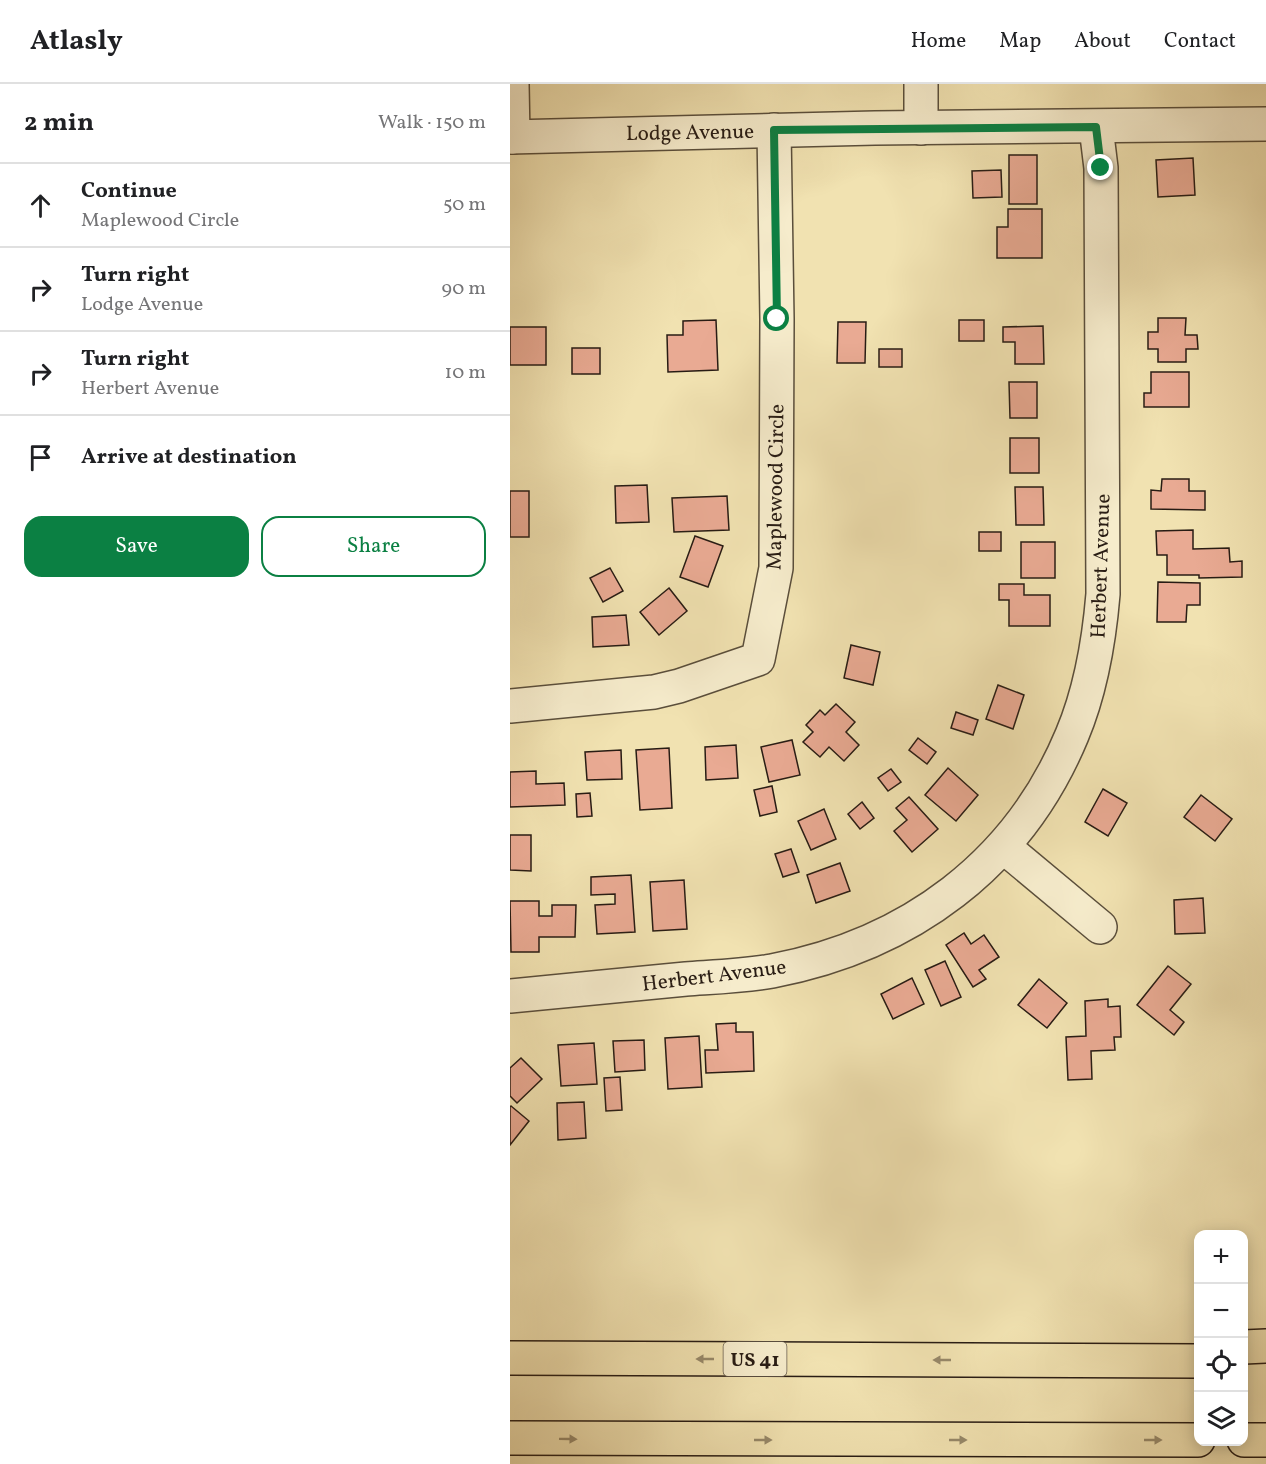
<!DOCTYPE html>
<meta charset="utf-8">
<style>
:root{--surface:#fff;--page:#f6f6f6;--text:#202124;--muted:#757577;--line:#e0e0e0;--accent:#0b8043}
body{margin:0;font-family:Vollkorn,serif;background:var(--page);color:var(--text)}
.controls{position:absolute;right:18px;bottom:18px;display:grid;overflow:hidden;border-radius:12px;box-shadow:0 3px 15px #0003}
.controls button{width:54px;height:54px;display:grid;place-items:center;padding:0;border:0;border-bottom:2px solid var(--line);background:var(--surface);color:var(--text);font:30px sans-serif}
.stop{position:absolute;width:18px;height:18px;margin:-14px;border:4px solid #0b8043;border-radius:50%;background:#fff}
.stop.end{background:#0b8043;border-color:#fff;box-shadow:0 2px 6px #0008}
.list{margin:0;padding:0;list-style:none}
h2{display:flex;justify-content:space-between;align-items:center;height:78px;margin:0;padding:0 24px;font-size:26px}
h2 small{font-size:20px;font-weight:400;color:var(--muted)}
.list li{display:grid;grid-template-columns:39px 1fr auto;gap:18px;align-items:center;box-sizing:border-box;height:84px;padding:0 24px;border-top:2px solid var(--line)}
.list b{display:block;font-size:22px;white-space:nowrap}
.list p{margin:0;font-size:20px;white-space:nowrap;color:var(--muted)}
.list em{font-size:20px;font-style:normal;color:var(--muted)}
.actions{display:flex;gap:12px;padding:18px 24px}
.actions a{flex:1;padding:14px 0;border:2px solid var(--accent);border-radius:18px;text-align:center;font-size:21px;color:var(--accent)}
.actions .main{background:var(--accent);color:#fff}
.icon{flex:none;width:33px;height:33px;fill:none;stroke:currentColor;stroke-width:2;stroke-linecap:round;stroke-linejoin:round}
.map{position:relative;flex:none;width:756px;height:1380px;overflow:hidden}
header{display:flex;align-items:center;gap:36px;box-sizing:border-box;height:84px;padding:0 30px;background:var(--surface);border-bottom:2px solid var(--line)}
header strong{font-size:28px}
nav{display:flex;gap:33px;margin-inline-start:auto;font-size:21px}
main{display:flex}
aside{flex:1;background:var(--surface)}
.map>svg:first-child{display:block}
.building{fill:#e9aa93;stroke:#281c14;stroke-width:1.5}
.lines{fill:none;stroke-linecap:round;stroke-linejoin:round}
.minor-casing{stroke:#5a4e3b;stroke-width:36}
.highway-casing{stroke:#281c14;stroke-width:36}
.minor{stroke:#f6eccc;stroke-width:33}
.highway{stroke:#f1e2b1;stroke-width:33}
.oneway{fill:#97896a}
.route{stroke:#0b8043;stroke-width:8}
.labels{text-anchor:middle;stroke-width:4.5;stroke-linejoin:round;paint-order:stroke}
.shield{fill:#f6eccc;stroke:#665a4b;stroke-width:1.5}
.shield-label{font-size:20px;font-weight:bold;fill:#281c14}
.street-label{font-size:21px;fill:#281c14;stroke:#f6eccc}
</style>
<header>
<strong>Atlasly</strong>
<nav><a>Home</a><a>Map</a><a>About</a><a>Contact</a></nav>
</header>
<main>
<aside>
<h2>2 min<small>Walk · 150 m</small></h2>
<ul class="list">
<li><svg class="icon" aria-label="ahead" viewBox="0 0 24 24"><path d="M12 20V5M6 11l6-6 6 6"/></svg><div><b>Continue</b><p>Maplewood Circle</p></div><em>50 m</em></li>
<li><svg class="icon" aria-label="right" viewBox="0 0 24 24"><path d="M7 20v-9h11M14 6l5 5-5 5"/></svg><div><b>Turn right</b><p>Lodge Avenue</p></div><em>90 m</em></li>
<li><svg class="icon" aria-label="right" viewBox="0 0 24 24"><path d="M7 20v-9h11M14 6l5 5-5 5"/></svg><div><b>Turn right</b><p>Herbert Avenue</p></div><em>10 m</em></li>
<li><svg class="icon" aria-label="arrive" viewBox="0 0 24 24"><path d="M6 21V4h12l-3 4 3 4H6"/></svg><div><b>Arrive at destination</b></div></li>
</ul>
<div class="actions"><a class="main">Save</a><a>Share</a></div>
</aside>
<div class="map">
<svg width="756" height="1380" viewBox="0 0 756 1380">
<rect width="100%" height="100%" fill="#f1e2b1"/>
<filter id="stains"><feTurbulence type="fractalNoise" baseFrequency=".00333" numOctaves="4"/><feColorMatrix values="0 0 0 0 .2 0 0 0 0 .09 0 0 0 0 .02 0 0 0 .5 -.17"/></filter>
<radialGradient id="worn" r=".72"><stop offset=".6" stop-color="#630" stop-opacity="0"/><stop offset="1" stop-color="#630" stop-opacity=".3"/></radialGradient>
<g class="building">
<rect x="499" y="71" width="28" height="49"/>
<path d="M683 74 685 111 648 113 646 76Z"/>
<path d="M491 86 492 113 463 114 462 87Z"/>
<path d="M498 125H532V174H487V143H498Z"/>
<path d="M648 234H676L675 251H687L688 265H676V278H648V265H638V248H648Z"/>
<path d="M206 236 208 286 158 288 157 251H173V237Z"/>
<rect x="449" y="236" width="25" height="21"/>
<path d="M328 238H356L355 279H327Z"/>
<path d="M533 242 534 280H505V258H493V243Z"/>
<rect x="0" y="243" width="36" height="38"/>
<rect x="62" y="264" width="28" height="26"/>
<rect x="369" y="265" width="23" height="18"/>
<path d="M641 288H679V323H634V309H641Z"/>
<path d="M499 298H527V334H500Z"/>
<rect x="500" y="354" width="29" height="35"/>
<path d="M652 395H679V407H695V426L641 425V406L651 407Z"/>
<path d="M137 401 139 438 106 439 105 402Z"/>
<path d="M505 403H533L534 441H506Z"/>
<rect x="0" y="407" width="19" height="46"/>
<path d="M217 412 219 446 164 448 162 414Z"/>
<path d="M683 446V465L719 464 720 478 732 477V493L689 494V491H657V471H647L646 447Z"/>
<rect x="469" y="448" width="22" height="19"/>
<path d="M185 452 213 462 198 503 170 493Z"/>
<rect x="511" y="458" width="34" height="36"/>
<path d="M100 484 113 507 93 518 80 494Z"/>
<path d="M648 498 690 499V521H677L676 538H647Z"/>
<path d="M489 500H514V511H540V542H499V516H489Z"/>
<path d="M159 504 177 527 149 551 130 528Z"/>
<path d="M116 531 119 561 83 563 82 533Z"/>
<path d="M341 561 370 568 363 601 334 594Z"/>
<path d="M488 601 514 611 503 645 476 635Z"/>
<path d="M326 620 345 638 336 648 349 661 334 677 319 663 310 673 293 658 303 648 296 641 310 626 315 631Z"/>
<path d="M446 628 468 636 463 651 441 644Z"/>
<path d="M408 654 426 668 417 680 399 666Z"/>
<path d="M282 656 290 691 259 698 251 663Z"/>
<path d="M226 661 228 694 196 696 195 663Z"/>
<path d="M159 664 162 724 130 726 126 666Z"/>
<path d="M111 666 112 695 77 696 75 668Z"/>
<path d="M438 684 468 711 446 737 415 711Z"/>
<path d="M381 685 391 698 378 707 368 694Z"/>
<path d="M26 687V700L54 699 55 721 0 723V688Z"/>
<path d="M262 702 267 728 250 732 244 706Z"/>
<path d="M593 705 617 719 598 752 575 738Z"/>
<path d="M80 709 82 732 67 733 66 710Z"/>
<path d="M691 711 722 735 705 757 674 733Z"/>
<path d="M399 713 428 745 402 768 384 747 397 736 386 724Z"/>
<path d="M352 718 364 734 350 745 338 730Z"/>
<path d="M314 725 326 755 301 766 288 737Z"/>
<path d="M0 751H21V787L0 786Z"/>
<path d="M281 765 289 788 273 793 265 770Z"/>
<path d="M330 779 340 807 306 819 297 791Z"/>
<path d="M121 791 125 848 87 850 85 821 105 820V810L81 811V793Z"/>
<path d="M174 796 177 845 143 847 140 798Z"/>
<path d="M693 814 695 849 665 850 664 816Z"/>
<path d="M0 817H29V832H42V821H66L65 853H29V868H1Z"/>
<path d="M454 849 461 860 474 851 489 873 469 886 476 895 463 903 436 861Z"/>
<path d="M435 877 451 913 431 922 415 886Z"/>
<path d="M658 882 681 900 660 926 674 938 664 951 627 921Z"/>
<path d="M402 894 414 920 383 935 371 910Z"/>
<path d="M529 895 557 919 537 944 508 921Z"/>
<path d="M598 915V923L610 922 611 953H604L605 966 581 967 582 995 558 996 556 953 576 952 575 917Z"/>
<path d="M226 939V948H243L244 987 196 989 195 966H208L206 940Z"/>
<path d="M189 952 192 1003 158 1005 155 954Z"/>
<path d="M134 956 135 986 105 988 103 957Z"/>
<path d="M84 959 87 1000 51 1002 48 961Z"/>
<path d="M11 974 32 995 7 1019 0 1012V984Z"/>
<path d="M110 993 112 1026 96 1027 94 994Z"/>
<path d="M74 1018 76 1054 48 1056 47 1019Z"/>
<path d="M1 1022 19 1037 0 1061V1023Z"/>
</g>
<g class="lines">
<g class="minor-casing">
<g id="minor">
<path d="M2 0 3 53"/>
<path d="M411 0V44"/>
<path d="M0 53 365 44 756 40"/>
<path d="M0 622 144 608 169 602 248 575 266 484 267 235 264 46"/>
<path d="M494 763 590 843"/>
<path d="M0 912C59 906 117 901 176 895 204 893 234 892 262 887 399 861 508 781 562 651 581 606 589 558 593 510L591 84 586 43"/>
</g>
</g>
<g class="highway-casing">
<g id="highway">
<path d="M734 1263 756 1262"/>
<path d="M0 1274 688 1277"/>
<path d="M0 1354 688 1356"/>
<path d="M734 1356H756"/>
</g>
</g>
<use href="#minor" class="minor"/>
<use href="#highway" class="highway"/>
</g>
<defs><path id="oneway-solid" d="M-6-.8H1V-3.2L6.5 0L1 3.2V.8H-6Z" transform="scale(1.5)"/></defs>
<g class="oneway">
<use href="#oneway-solid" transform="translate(195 1275) rotate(-180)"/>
<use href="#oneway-solid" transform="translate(432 1276) rotate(-180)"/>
<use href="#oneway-solid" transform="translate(58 1355) rotate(1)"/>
<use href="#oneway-solid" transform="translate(253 1356)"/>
<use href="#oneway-solid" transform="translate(448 1356)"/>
<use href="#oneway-solid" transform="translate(643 1356)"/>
</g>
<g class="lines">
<path class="route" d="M267 235 264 46 586 43 591 84"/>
</g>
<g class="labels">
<rect class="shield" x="213.5" y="1258" width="63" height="34" rx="4.5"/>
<g class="shield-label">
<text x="245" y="1282">US 41</text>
</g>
<g class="street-label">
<text transform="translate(180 48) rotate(-1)" y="7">Lodge Avenue</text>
<text transform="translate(265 403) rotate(-89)" y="7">Maplewood Circle</text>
<text transform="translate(590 482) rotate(-88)" y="7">Herbert Avenue</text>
<text transform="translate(204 891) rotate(-7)" y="7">Herbert Avenue</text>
</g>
</g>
<rect width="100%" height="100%" filter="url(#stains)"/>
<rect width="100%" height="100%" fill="url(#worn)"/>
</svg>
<div class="controls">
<button>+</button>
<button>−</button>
<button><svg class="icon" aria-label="locate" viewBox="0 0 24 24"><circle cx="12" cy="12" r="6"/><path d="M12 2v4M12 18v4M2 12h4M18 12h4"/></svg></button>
<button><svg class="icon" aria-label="layers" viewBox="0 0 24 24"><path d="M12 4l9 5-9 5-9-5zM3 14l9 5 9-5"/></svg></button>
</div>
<div class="stop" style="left:267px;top:235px"></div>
<div class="stop end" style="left:591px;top:84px"></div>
</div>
</main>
